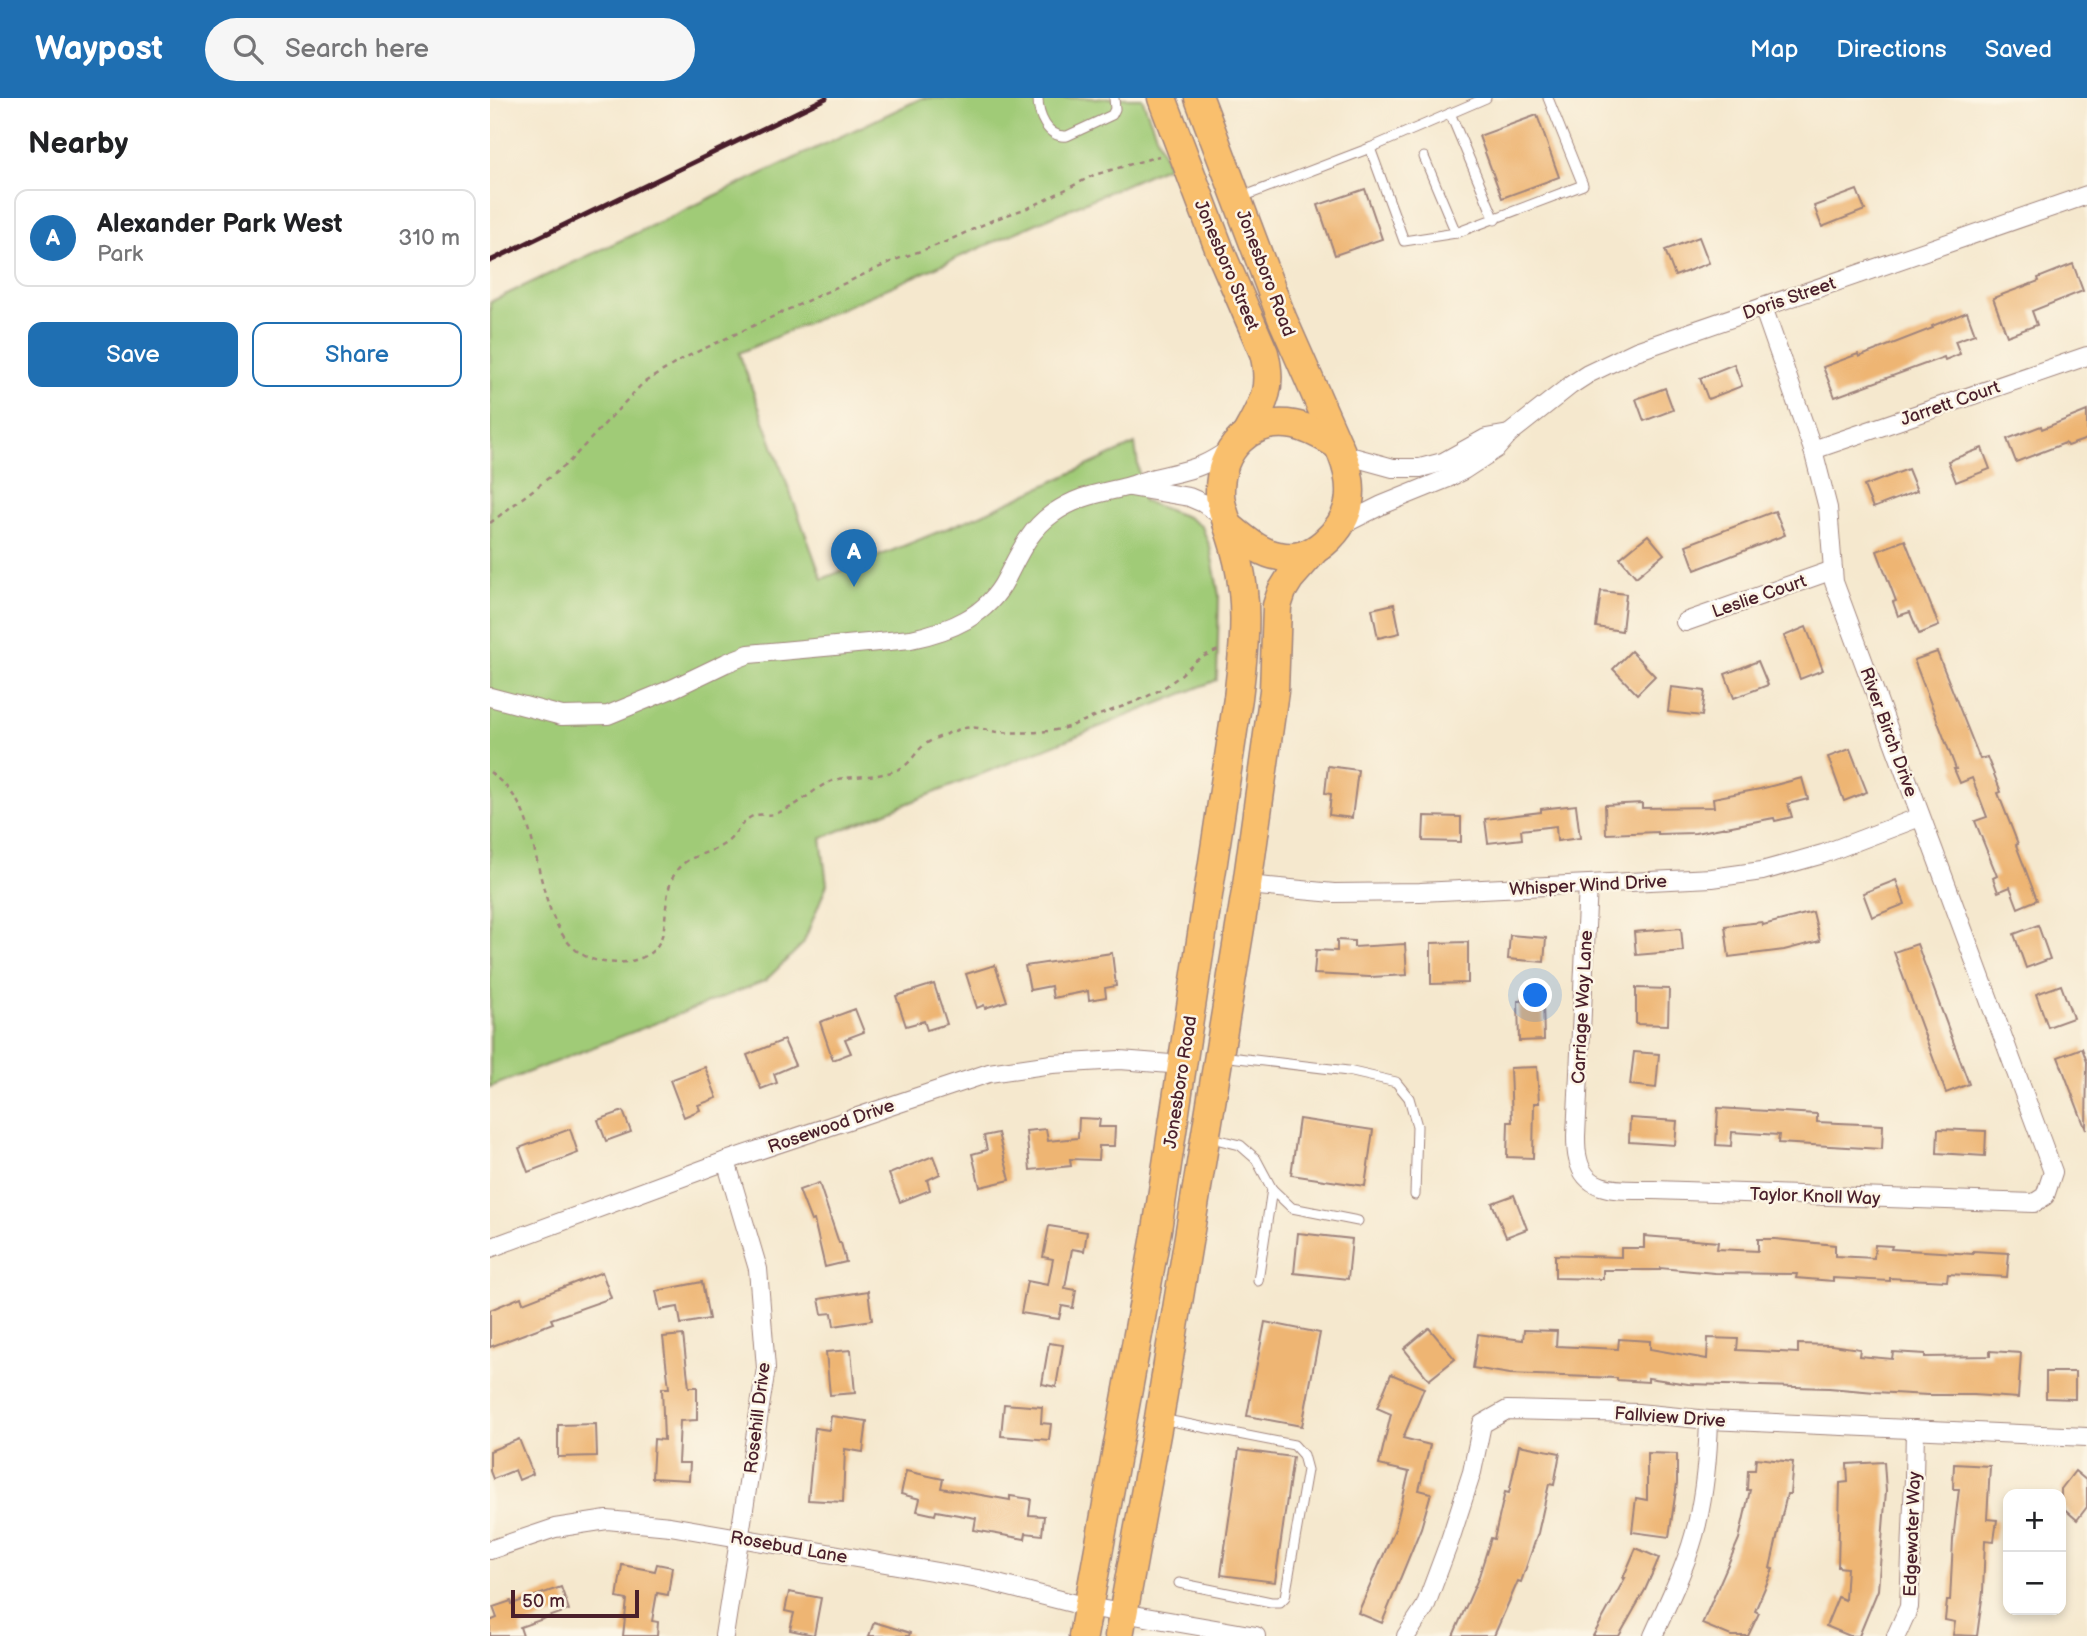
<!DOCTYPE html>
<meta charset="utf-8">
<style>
:root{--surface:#fff;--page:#f6f6f6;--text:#202124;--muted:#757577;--line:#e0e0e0;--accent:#1f6fb2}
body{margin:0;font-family:"Balsamiq Sans",sans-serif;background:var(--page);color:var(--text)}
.controls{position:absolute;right:21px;bottom:21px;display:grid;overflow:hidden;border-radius:14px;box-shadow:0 4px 10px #0003}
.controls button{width:63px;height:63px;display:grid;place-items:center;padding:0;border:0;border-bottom:2px solid var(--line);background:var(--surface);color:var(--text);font:35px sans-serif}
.scale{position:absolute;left:21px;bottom:18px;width:128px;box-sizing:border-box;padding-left:7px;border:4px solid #4a1f2b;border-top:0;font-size:19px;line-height:24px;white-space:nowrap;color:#4a1f2b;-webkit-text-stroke:5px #fcf5e5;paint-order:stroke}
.you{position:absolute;left:1046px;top:898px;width:24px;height:24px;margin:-18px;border:5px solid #fff;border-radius:50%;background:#1a73e8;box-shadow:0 0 0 10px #1a73e833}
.badge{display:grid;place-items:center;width:46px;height:46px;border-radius:50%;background:var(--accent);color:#fff;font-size:23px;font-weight:700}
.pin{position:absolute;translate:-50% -58px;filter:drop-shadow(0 2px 4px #0008)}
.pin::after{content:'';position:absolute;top:37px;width:24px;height:21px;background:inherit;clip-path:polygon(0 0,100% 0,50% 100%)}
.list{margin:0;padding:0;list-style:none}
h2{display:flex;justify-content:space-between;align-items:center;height:91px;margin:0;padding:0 28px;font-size:30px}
h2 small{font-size:23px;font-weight:400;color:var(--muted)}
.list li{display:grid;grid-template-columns:46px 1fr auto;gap:21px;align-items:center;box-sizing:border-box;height:98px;margin:0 14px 14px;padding:0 14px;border:2px solid var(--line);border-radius:14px}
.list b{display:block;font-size:26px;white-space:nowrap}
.list p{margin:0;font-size:23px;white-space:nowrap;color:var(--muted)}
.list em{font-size:23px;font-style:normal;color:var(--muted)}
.actions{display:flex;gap:14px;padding:21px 28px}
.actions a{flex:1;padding:16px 0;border:2px solid var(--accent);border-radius:14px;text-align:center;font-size:24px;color:var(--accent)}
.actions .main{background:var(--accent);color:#fff}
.icon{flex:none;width:38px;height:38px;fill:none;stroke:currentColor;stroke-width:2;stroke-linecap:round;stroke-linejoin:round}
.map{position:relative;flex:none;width:1597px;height:1538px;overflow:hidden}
header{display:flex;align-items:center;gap:42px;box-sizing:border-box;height:98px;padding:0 35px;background:var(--accent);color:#fff}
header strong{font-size:33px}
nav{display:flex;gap:38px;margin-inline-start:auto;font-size:24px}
.search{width:490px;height:63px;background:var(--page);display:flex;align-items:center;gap:18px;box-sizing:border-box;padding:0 24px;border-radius:38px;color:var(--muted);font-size:26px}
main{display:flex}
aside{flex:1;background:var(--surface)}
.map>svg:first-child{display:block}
.green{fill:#a0cb77;stroke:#757551;stroke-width:2}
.building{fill:#eeb573}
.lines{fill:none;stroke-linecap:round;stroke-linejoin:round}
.lane-casing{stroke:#a0847c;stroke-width:11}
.street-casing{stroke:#a0847c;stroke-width:20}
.primary-casing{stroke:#a0847c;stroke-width:31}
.path{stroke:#a0847c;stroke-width:2.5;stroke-dasharray:5 5;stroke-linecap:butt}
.lane{stroke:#fff;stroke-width:9}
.street{stroke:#fff;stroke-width:18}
.primary{stroke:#f9bf6d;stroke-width:28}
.rail{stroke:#4a1f2b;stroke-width:5}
.labels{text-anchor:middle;stroke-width:5;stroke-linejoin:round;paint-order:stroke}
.street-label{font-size:18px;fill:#4a1f2b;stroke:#fcf5e5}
</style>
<header>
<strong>Waypost</strong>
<div class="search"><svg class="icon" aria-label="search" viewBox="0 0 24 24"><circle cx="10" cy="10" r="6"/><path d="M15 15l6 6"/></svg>Search here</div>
<nav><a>Map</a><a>Directions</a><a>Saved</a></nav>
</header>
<main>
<aside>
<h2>Nearby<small></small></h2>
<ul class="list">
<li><span class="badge">A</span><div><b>Alexander Park West</b><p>Park</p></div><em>310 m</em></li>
</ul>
<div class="actions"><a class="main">Save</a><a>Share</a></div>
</aside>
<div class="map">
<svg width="1597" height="1538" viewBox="0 0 1597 1538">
<rect width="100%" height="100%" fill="#fcf5e5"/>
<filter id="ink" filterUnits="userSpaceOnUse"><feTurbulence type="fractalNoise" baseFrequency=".0143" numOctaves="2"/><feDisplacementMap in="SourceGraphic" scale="14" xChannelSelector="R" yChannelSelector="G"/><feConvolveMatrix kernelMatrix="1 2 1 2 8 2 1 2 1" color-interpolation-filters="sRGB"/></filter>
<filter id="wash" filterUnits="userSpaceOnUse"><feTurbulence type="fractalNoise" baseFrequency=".00686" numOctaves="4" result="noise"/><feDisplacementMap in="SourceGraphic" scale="28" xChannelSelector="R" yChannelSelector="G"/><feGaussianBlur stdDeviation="1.57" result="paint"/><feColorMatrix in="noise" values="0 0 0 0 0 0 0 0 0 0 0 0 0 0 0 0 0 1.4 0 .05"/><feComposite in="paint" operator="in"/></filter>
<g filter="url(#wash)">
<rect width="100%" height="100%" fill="#f5e8ce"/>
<path class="green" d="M432 0H652L678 68 249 255 332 481 490 417 645 346 653 403 697 419 712 429 720 449 729 497 727 582 331 740 337 786 313 846 275 883 0 989V204Z"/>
<g id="blocks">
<g class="building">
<path d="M1047 17 1069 79 1012 100 989 38Z"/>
<path d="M875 91 892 141 845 157 828 107Z"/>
<path d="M1367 92 1375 112 1332 129 1324 108Z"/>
<path d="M1209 139 1219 165 1185 178 1175 152Z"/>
<path d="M1583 166 1593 193 1542 213 1547 227 1517 238 1503 200 1549 183 1548 180Z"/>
<path d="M1477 214 1485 236 1465 243 1470 256 1455 262 1454 259 1345 299 1333 269 1368 256 1369 259 1443 230 1442 228Z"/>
<path d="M1244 266 1252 288 1218 301 1210 280Z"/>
<path d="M1175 290 1183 312 1154 323 1146 301Z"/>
<path d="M1597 313V341L1577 348 1575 345 1526 364 1517 341 1551 328 1552 331Z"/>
<path d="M1492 350 1500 371 1466 384 1458 363Z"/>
<path d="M1418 371 1427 393 1383 410 1374 388Z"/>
<path d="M1285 413 1295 437 1205 472 1196 447Z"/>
<path d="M1158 437 1174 456 1146 479 1130 460Z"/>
<path d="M1415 442 1449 528 1429 536 1420 514 1408 518 1403 504 1406 503 1387 453Z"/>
<path d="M1111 493 1136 496 1132 533 1106 529Z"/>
<path d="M904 506 910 535 888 540 882 511Z"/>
<path d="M1316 529 1333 572 1310 581 1294 538Z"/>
<path d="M1141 553 1165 578 1147 596 1123 571Z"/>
<path d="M1447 554 1490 661 1497 659 1511 694 1508 695 1528 746 1526 747 1547 802 1528 810 1520 789 1508 794 1503 780 1507 778 1485 723 1497 719 1482 680 1470 685 1464 671H1466L1424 562Z"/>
<path d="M1268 563 1278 587 1244 600 1235 576Z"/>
<path d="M1181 589 1215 593 1212 618 1178 614Z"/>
<path d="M1360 651 1377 694 1354 703 1338 659Z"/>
<path d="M838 668 868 672 862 720 839 717 841 696 835 695Z"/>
<path d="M1312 680 1318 701 1298 706 1302 719 1285 723 1284 720 1205 735 1168 736V734L1116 736 1115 707 1152 705V710L1224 709 1223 700 1270 691Z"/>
<path d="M1086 707 1090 740 1067 743 1066 728 1031 732 1032 741 998 745 995 721 1051 714V711Z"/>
<path d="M934 718 971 719V744L933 743Z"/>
<path d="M1406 782 1415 806 1382 819 1373 795Z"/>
<path d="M1323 814 1330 843 1294 852 1239 859 1235 828 1272 824 1273 827Z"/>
<path d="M1548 827 1560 861 1536 870 1524 836Z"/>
<path d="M1191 830 1193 853 1146 857 1144 834Z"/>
<path d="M1020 837 1056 840 1054 864 1018 861Z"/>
<path d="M847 842 864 843V849L915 846 917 877 880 879 824 876 826 852 847 853Z"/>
<path d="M978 844V885L941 886V845Z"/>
<path d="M1427 846 1479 986 1456 995 1404 854Z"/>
<path d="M622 855 626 888 615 890 616 899 599 902 598 893 563 900 561 888 540 892 535 868Z"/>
<path d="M505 867 517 903 495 910 494 907 487 910 476 876Z"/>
<path d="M444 886 457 926 437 932 434 923 416 928 406 898Z"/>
<path d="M1571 887 1583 920 1558 929 1546 896Z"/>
<path d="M1146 890 1179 891 1178 927 1146 926Z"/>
<path d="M1053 902 1054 942 1029 943 1028 903Z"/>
<path d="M365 911 374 934 355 941 361 955 343 962 330 924Z"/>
<path d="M294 942 305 967 284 976 287 985 271 991 257 957Z"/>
<path d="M1592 950 1597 964 1596 1032 1568 959Z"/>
<path d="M1144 954 1169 956 1166 990 1140 987Z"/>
<path d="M215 969 227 1000 208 1007 210 1012 194 1019 180 982Z"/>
<path d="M1047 969 1049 1005H1044L1043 1060 1017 1059 1018 1024H1022L1020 970Z"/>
<path d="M1228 1010 1327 1016V1024L1393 1027 1392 1051 1288 1045 1289 1037 1242 1034 1241 1048 1226 1047Z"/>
<path d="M133 1013 141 1034 116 1043 108 1022Z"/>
<path d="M589 1020 610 1021 609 1029H625L624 1048H609L608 1062 580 1061 581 1068 540 1072 536 1033 556 1031 558 1043 588 1040Z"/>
<path d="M1140 1020 1187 1023 1185 1047 1139 1044Z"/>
<path d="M809 1021 883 1032 875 1088 801 1077Z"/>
<path d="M80 1031 88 1055 38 1074 29 1050Z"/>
<path d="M1448 1031 1496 1033 1495 1058 1447 1055Z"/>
<path d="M508 1035 520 1082 490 1089 482 1056 497 1052 494 1038Z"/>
<path d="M443 1058 450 1076 437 1082 440 1092 410 1104 399 1076Z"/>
<path d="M329 1085 349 1145H351L356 1164 335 1169 324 1122 321 1123 309 1092Z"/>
<path d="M1024 1097 1037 1131 1016 1139 1002 1105Z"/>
<path d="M559 1128 597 1134 594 1153 582 1151 575 1190 586 1192 583 1210 572 1208 569 1221 531 1215 537 1183 558 1187 563 1161 553 1159Z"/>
<path d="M808 1135 862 1141 858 1181 804 1175Z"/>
<path d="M1154 1138 1228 1144 1227 1151 1268 1153V1141H1285L1345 1147V1158L1384 1160 1385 1147 1402 1148 1401 1151 1483 1156V1153L1519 1155 1517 1179 1458 1176 1457 1183 1400 1180V1183L1343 1180V1183L1306 1180 1307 1176 1225 1175 1170 1170V1172H1113V1181L1065 1180V1157L1131 1159V1150H1154Z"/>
<path d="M112 1174 121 1200 61 1221 63 1225 0 1249V1212L31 1199 33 1205Z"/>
<path d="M212 1184 219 1221 191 1226 188 1209 170 1212 166 1193Z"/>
<path d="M378 1193 382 1222 344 1228 342 1215 332 1216 329 1201Z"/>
<path d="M775 1224 830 1235 812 1328 757 1318Z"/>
<path d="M939 1230 965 1261 939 1282 914 1251Z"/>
<path d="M1034 1232 1067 1233 1066 1248 1128 1251 1129 1241 1160 1243V1251L1217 1261 1218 1240 1248 1241 1247 1252 1308 1255V1246L1341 1247 1370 1251 1369 1258 1402 1261 1403 1254 1435 1256V1259L1500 1258V1253L1531 1255 1528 1300 1484 1297H1438L1385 1294 1339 1290 1198 1286 1158 1280V1284L1127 1282V1280L1020 1276 983 1270 988 1236 1033 1242Z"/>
<path d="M193 1237 199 1289H207V1322L190 1323 188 1365H200L199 1382 162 1380 164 1341 174 1342 172 1290H179L173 1239Z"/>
<path d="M559 1245 573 1247 566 1289 552 1286Z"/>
<path d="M361 1252 365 1295 340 1297 336 1254Z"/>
<path d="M1556 1274H1585V1301L1556 1300Z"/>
<path d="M901 1276 934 1290 913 1340 940 1347 929 1392 941 1395 931 1430 892 1525 868 1515 905 1431 919 1374 889 1367 901 1316 887 1310Z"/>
<path d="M514 1306 552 1309 551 1325 561 1326 559 1342 511 1338Z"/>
<path d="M341 1318 377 1323 373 1354 355 1351 353 1404 318 1402 325 1330 339 1332Z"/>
<path d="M106 1326 107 1358 68 1359V1327Z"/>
<path d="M29 1341 43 1376 29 1382 25 1372 3 1381 0 1373V1353Z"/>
<path d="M1029 1347 1070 1355 1064 1387 1059 1386 1048 1435 1031 1484 1028 1483 1004 1538H963L988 1481 1001 1440 1004 1441 1015 1394 1019 1395Z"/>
<path d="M749 1352 803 1359 785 1484 731 1477Z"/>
<path d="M1157 1355 1187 1356V1385L1179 1439 1142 1434 1146 1400 1157 1402Z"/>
<path d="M1266 1360 1303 1364 1300 1396H1297L1280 1470 1283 1471 1265 1513 1269 1515 1258 1538H1241L1212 1526 1249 1441 1260 1392H1257L1258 1372H1265Z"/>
<path d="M1394 1364 1396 1393 1388 1492 1369 1538H1360L1336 1528 1348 1499 1355 1502 1357 1470 1348 1469 1350 1385 1358 1384 1357 1366Z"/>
<path d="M1464 1366 1500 1368 1497 1421 1507 1422 1504 1443 1495 1442 1493 1494 1487 1538 1463 1537 1465 1524 1455 1522 1457 1503H1460L1463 1442 1469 1391H1463Z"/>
<path d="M416 1373 453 1381 451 1390 520 1402V1398L541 1401 539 1417 554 1418 552 1437 536 1435 535 1441 484 1432 486 1420 446 1413 445 1417 427 1413 430 1401 411 1396Z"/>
<path d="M1585 1373 1597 1383V1409L1587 1422 1571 1408V1391Z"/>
<path d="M1146 1450 1169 1460 1155 1492 1129 1538H1103L1135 1480H1133Z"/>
<path d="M167 1466 182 1469 178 1497 167 1495 162 1523 168 1524 167 1538H133L137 1502 127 1500 132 1467 165 1473Z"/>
<path d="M71 1489 79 1512 30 1529 33 1538H0V1523L7 1520 3 1509 21 1503 22 1506Z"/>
<path d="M299 1494 331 1500 324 1537 300 1532 304 1515 295 1513Z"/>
<path d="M384 1524 420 1535 419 1538H379Z"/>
</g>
</g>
</g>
<g filter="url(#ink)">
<use href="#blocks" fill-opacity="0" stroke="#a0847c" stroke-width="2"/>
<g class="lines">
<g class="lane-casing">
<g id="lane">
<path d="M548 0C548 17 557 40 577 38L622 17 625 11 624 0"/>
<path d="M960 15 1005 122"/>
<path d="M880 50 914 143 966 135 1093 87 1058 0"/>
<path d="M934 59 966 135"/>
<path d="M752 99 880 50 996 0"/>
<path d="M731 958 858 973 906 984 919 1000 927 1028 925 1097"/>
<path d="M717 1039 750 1047 766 1061 782 1091 802 1110 868 1123"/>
<path d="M768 1183 782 1091"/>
<path d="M671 1321 804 1347 813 1357 817 1372 795 1499 790 1504H781L689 1485"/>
</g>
</g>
<g class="street-casing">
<g id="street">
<path d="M1323 352 1597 258"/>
<path d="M852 356 903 370H930L953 364 996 340 1019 336"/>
<path d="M640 389 699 399 713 405 736 421"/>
<path d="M852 427 892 407 956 381 974 372 1006 351 1019 336 1081 287 1098 276 1146 253 1597 97"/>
<path d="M1195 524 1343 472"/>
<path d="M0 599 72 618 118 617 184 590 236 565 259 556 421 541C460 533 497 518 516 481 528 458 539 432 562 416 588 398 606 396 636 389 644 387 652 383 661 381 678 376 696 374 712 367 722 363 731 357 740 351"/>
<path d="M757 787 844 795 930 794 1222 780 1272 773 1333 756 1430 719"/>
<path d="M1098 787 1086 1038C1086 1046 1086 1054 1088 1061 1096 1098 1134 1091 1164 1092L1544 1105 1555 1098 1563 1074 1344 484 1338 410 1323 352 1273 209"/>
<path d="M0 1150 236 1063 499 975 562 966 630 962 693 967"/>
<path d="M0 1452 65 1430 117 1422 180 1428 488 1481 598 1509 766 1538"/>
<path d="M234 1538 276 1270 268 1171 236 1063"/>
<path d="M916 1538 935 1509 960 1442 982 1374 992 1326 1017 1312 1148 1315 1219 1322 1597 1339"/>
<path d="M1163 1538C1179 1502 1198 1465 1207 1426 1215 1391 1218 1357 1219 1322"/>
<path d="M1406 1538 1419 1509 1424 1380 1425 1331"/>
</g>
</g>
<g class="primary-casing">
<g id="primary">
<path d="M672 0 730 153 774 255C783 290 774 304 757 335"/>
<path d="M709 0 792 220 852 356C866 391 863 420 834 445 821 456 807 462 789 458 769 455 754 440 738 428"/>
<path d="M593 1538 667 1132 748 600C752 565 757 528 753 493 751 472 746 452 739 431 736 419 730 408 730 395 729 352 760 319 804 327 820 330 834 339 848 347"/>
<path d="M629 1538 669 1320 757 787 784 593 787 508 792 493 800 480 823 454"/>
</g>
</g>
<g class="path">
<path d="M0 425 78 365 153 285 196 259 405 162 453 145 503 122 543 108 604 77 669 58"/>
<path d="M0 674C13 685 24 695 31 710 52 753 50 839 99 860 111 865 128 866 141 863 192 852 164 805 187 772 198 756 223 756 237 744 247 736 251 723 263 718 270 715 277 718 284 716 289 715 294 712 299 710 316 702 329 685 349 681 369 677 392 680 411 670 421 665 425 655 433 648 442 641 456 636 467 632 488 626 490 632 508 634 529 635 551 635 571 631 582 628 591 624 601 620 629 609 660 601 683 583 692 577 699 568 707 562 715 557 724 554 731 551"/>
</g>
<use href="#lane" class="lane"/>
<use href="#street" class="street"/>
<use href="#primary" class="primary"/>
<path class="rail" d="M0 163 336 0"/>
</g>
</g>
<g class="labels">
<g class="street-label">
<text transform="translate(737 167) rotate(67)" y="6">Jonesboro Street</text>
<text transform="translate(776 175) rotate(69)" y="6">Jonesboro Road</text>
<text transform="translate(1299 200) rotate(-19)" y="6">Doris Street</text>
<text transform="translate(1460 305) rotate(-19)" y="6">Jarrett Court</text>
<text transform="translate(1269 498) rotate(-19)" y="6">Leslie Court</text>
<text transform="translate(1399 634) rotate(70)" y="6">River Birch Drive</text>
<text transform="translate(1098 787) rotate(-3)" y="6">Whisper Wind Drive</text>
<text transform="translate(1092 909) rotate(-87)" y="6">Carriage Way Lane</text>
<text transform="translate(690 984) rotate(-81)" y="6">Jonesboro Road</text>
<text transform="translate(341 1028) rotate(-19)" y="6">Rosewood Drive</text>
<text transform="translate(1325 1098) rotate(2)" y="6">Taylor Knoll Way</text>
<text transform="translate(1180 1319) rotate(4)" y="6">Fallview Drive</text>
<text transform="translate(267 1320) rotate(-83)" y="6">Rosehill Drive</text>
<text transform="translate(1422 1436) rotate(-88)" y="6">Edgewater Way</text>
<text transform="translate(299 1449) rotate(10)" y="6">Rosebud Lane</text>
</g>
</g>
</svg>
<div class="controls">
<button>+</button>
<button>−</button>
</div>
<div class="scale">50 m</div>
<div class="you"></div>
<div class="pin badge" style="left:364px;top:489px">A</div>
</div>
</main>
